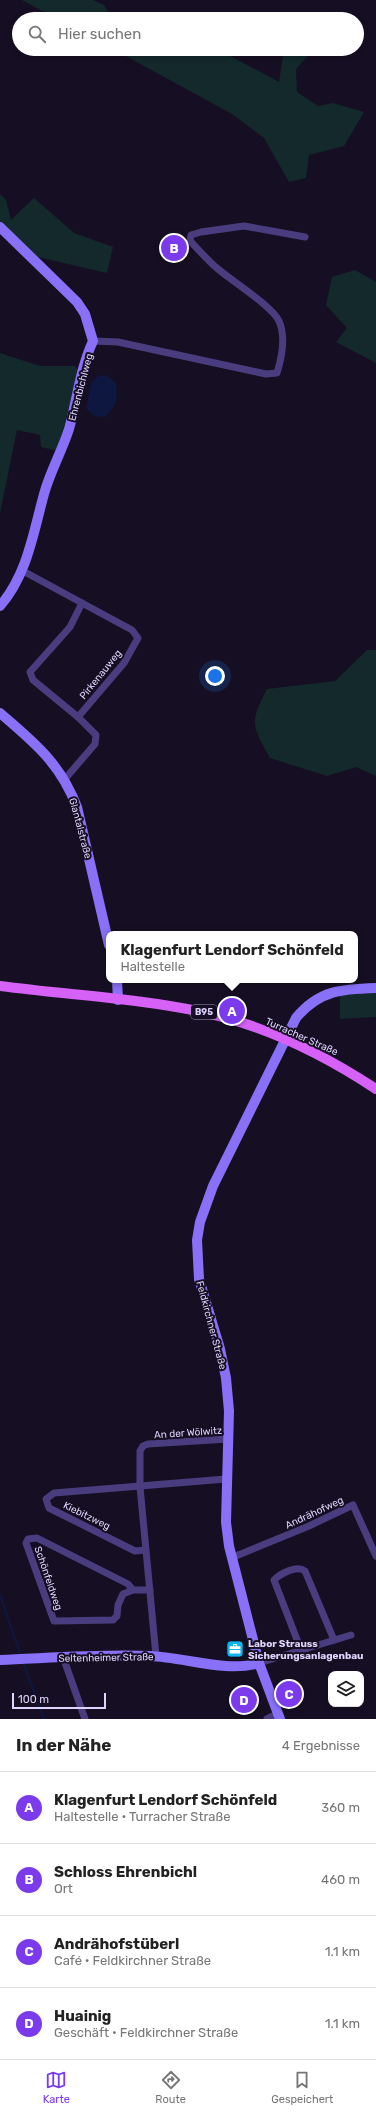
<!DOCTYPE html>
<html lang="de">
<meta charset="utf-8">
<style>
:root{--surface:#fff;--page:#f6f6f6;--text:#222;--muted:#767676;--line:#e0e0e0;--accent:#7c3aed}
body{margin:0;font-family:Rubik,sans-serif;background:var(--page);color:var(--text)}
.controls{position:absolute;right:12px;bottom:12px;display:grid;overflow:hidden;border-radius:8px;box-shadow:0 2px 6px #0003}
.controls button{width:36px;height:36px;display:grid;place-items:center;padding:0;border:0;border-bottom:1px solid var(--line);background:var(--surface);color:var(--text);font:20px sans-serif}
.scale{position:absolute;left:12px;bottom:10px;width:94px;box-sizing:border-box;padding-left:4px;border:2px solid #dfd4fd;border-top:0;font-size:11px;line-height:14px;white-space:nowrap;color:#dfd4fd;-webkit-text-stroke:3px #160f23;paint-order:stroke}
.you{position:absolute;left:215px;top:676px;width:14px;height:14px;margin:-10px;border:3px solid #fff;border-radius:50%;background:#1a73e8;box-shadow:0 0 0 6px #1a73e833}
.badge{display:grid;place-items:center;width:26px;height:26px;border-radius:50%;background:var(--accent);color:#fff;font-size:13px;font-weight:700}
.pin{position:absolute;translate:-50% -50%;border:2px solid #fff;box-shadow:0 1px 4px #0006}
.popup{position:absolute;left:106px;top:931px;width:252px;height:52px;box-sizing:border-box;display:grid;place-content:center;border-radius:8px;background:var(--surface);filter:drop-shadow(0 1px 3px #0005);font-size:13px;white-space:nowrap;color:var(--muted)}
.popup b{font-size:15px;color:var(--text)}
.popup::after{content:'';position:absolute;left:50%;top:100%;margin-left:-8px;border:8px solid transparent;border-top-color:var(--surface)}
.list{margin:0;padding:0;list-style:none}
h2{display:flex;justify-content:space-between;align-items:center;height:52px;margin:0;padding:0 16px;font-size:17px}
h2 small{font-size:13px;font-weight:400;color:var(--muted)}
.list li{display:grid;grid-template-columns:26px 1fr auto;gap:12px;align-items:center;box-sizing:border-box;height:72px;padding:0 16px;border-top:1px solid var(--line)}
.list b{display:block;font-size:15px;white-space:nowrap}
.list p{margin:0;font-size:13px;white-space:nowrap;color:var(--muted)}
.list em{font-size:13px;font-style:normal;color:var(--muted)}
.icon{flex:none;width:22px;height:22px;fill:none;stroke:currentColor;stroke-width:2;stroke-linecap:round;stroke-linejoin:round}
.map{position:relative;flex:none;width:376px;height:1719px;overflow:hidden}
.search{position:absolute;background:var(--surface);box-shadow:0 2px 6px #0003;left:12px;right:12px;top:12px;height:44px;display:flex;align-items:center;gap:10px;box-sizing:border-box;padding:0 14px;border-radius:22px;color:var(--muted);font-size:15px}
.sheet{height:340px;background:var(--surface)}
nav{display:flex;justify-content:space-around;align-items:center;box-sizing:border-box;height:56px;border-top:1px solid var(--line);background:var(--surface);font-size:11px;color:var(--muted)}
nav a{display:grid;justify-items:center;gap:2px}
nav .on{color:var(--accent)}
.map>svg:first-child{display:block}
.green{fill:#13292c}
.water{fill:#0d173f}
.lines{fill:none;stroke-linecap:round;stroke-linejoin:round}
.stream{stroke:#0d173f;stroke-width:2}
.street{stroke:#4a3d7f;stroke-width:7}
.secondary{stroke:#8870f7;stroke-width:10}
.primary{stroke:#d561f6;stroke-width:10}
.labels{text-anchor:middle;stroke-width:4;stroke-linejoin:round;paint-order:stroke}
.shield{fill:#160f23;stroke:#a399bc;stroke-width:1}
.shield-label{font-size:9px;font-weight:bold;fill:#dfd4fd}
.street-label{font-size:10px;fill:#dfd4fd;stroke:#160f23}
.poi-label{font-size:10px;font-weight:bold;fill:#dfd4fd;stroke:#160f23;text-anchor:start}
</style>
<div class="map">
<svg width="376" height="1719" viewBox="0 0 376 1719">
<rect width="100%" height="100%" fill="#160f23"/>
<g class="green">
<path d="M22 0H93L104 5 113 19H57Z"/>
<path d="M113 49H208L223 52 279 82 284 49H314L296 69 297 92 318 106 333 103 364 112 344 146 309 155 306 178 289 182 264 138 232 114Z"/>
<path d="M0 194 6 200 11 220 34 198 74 233 113 247 107 273 25 254 0 229Z"/>
<path d="M355 270 376 282V363L336 342 347 328 326 305 332 277Z"/>
<path d="M0 353 40 366H75L78 370 58 451 41 447 40 435 17 430 0 513Z"/>
<path d="M367 650H376V776L356 767 327 776 270 758C252 725 249 724 267 689L335 681Z"/>
<path d="M376 992V1017L340 1019V995Z"/>
</g>
<path class="water" d="M106 375 116 383C118 400 117 405 105 417L94 416 86 408 91 383 98 376Z"/>
<g class="lines">
<g class="stream">
<path d="M0 1595 21 1656"/>
<path d="M23 1662 44 1719"/>
</g>
<g class="street">
<path d="M93 341 118 342 266 374 277 373C282 357 286 337 279 321 272 306 232 281 218 269 208 261 199 250 190 241L191 235 201 232 244 226 305 237"/>
<path d="M23 571 82 603 70 627 30 672 33 680 78 717 96 735 95 744 64 780"/>
<path d="M78 717 124 663 138 638 132 630 82 603"/>
<path d="M145 1550 135 1551 49 1508 46 1499 54 1493 226 1479"/>
<path d="M231 1558 309 1526 353 1505 376 1556"/>
<path d="M133 1590 123 1594 118 1605 117 1616 113 1620 54 1621 26 1543 28 1539 37 1538 128 1584 133 1590H150"/>
<path d="M301 1650 274 1580C281 1573 297 1565 305 1571L334 1640"/>
<path d="M156 1656 140 1487V1451L143 1446 148 1444 228 1439"/>
<path d="M63 1657 85 1719"/>
<path d="M259 1663 351 1635"/>
<path d="M267 1719 277 1714"/>
</g>
<g class="secondary">
<path d="M0 227 77 302 85 314 93 341C80 369 77 400 69 429 62 451 50 472 44 494 33 534 27 575 0 606"/>
<path d="M0 713C35 743 60 763 77 807L109 945"/>
<path d="M117 980 118 1000"/>
<path d="M0 1660C50 1658 100 1654 150 1656 184 1657 227 1673 259 1663"/>
<path d="M280 1719 259 1663 229 1546 226 1522 229 1411 226 1378 220 1349 199 1279 197 1240 200 1222 213 1186 296 1018C319 990 342 989 376 988"/>
</g>
<path class="primary" d="M0 986C67 995 136 998 202 1012 264 1025 323 1054 376 1089"/>
</g>
<defs>
<g id="office-square" transform="scale(0.9)"><rect x="-9" y="-9" width="18" height="18" rx="4" fill="#0eb6ef" stroke="#160f23"/><path d="M-6-3h4V-5.5h4V-3h4V5H-6ZM-1-4.5V-3h2v-1.5ZM-6 0V1H6V0Z" fill="#fff"/></g>
</defs>
<g fill-rule="evenodd">
<use href="#office-square" x="235" y="1649"/>
</g>
<g class="labels">
<rect class="shield" x="191" y="1005" width="26" height="14" rx="3"/>
<g class="shield-label">
<text x="204" y="1015">B95</text>
</g>
<g class="street-label">
<text transform="translate(80 387) rotate(-75)" y="4">Ehrenbichlweg</text>
<text transform="translate(100 674) rotate(-51)" y="4">Pirkenauweg</text>
<text transform="translate(81 828) rotate(75)" y="4">Glantalstraße</text>
<text transform="translate(302 1036) rotate(24)" y="4">Turracher Straße</text>
<text transform="translate(212 1325) rotate(75)" y="4">Feldkirchner Straße</text>
<text transform="translate(188 1432) rotate(-4)" y="4">An der Wölwitz</text>
<text transform="translate(314 1512) rotate(-25)" y="4">Andrähofweg</text>
<text transform="translate(87 1515) rotate(26)" y="4">Kiebitzweg</text>
<text transform="translate(49 1578) rotate(71)" y="4">Schönfeldweg</text>
<text transform="translate(106 1657) rotate(-1)" y="4">Seltenheimer Straße</text>
</g>
<g class="poi-label">
<text x="248" y="1647">Labor Strauss<tspan x="248" dy="12">Sicherungsanlagenbau</tspan></text>
</g>
</g>
</svg>
<div class="controls">
<button><svg class="icon" aria-label="layers" viewBox="0 0 24 24"><path d="M12 4l9 5-9 5-9-5zM3 14l9 5 9-5"/></svg></button>
</div>
<div class="scale">100 m</div>
<div class="you"></div>
<div class="pin badge" style="left:232px;top:1011px">A</div>
<div class="popup"><b>Klagenfurt Lendorf Schönfeld</b>Haltestelle</div>
<div class="pin badge" style="left:174px;top:248px">B</div>
<div class="pin badge" style="left:289px;top:1694px">C</div>
<div class="pin badge" style="left:244px;top:1700px">D</div>
<div class="search"><svg class="icon" aria-label="search" viewBox="0 0 24 24"><circle cx="10" cy="10" r="6"/><path d="M15 15l6 6"/></svg>Hier suchen</div>
</div>
<section class="sheet">
<h2>In der Nähe<small>4 Ergebnisse</small></h2>
<ul class="list">
<li><span class="badge">A</span><div><b>Klagenfurt Lendorf Schönfeld</b><p>Haltestelle · Turracher Straße</p></div><em>360 m</em></li>
<li><span class="badge">B</span><div><b>Schloss Ehrenbichl</b><p>Ort</p></div><em>460 m</em></li>
<li><span class="badge">C</span><div><b>Andrähofstüberl</b><p>Café · Feldkirchner Straße</p></div><em>1.1 km</em></li>
<li><span class="badge">D</span><div><b>Huainig</b><p>Geschäft · Feldkirchner Straße</p></div><em>1.1 km</em></li>
</ul>
</section>
<nav>
<a class="on"><svg class="icon" aria-label="map" viewBox="0 0 24 24"><path d="M3 6l6-2 6 2 6-2v14l-6 2-6-2-6 2zM9 4v14M15 6v14"/></svg>Karte</a>
<a><svg class="icon" aria-label="directions" viewBox="0 0 24 24"><path d="M12 3l9 9-9 9-9-9zM9 14v-3h6M13 9l2 2-2 2"/></svg>Route</a>
<a><svg class="icon" aria-label="saved" viewBox="0 0 24 24"><path d="M7 4h10v16l-5-4-5 4z"/></svg>Gespeichert</a>
</nav>
